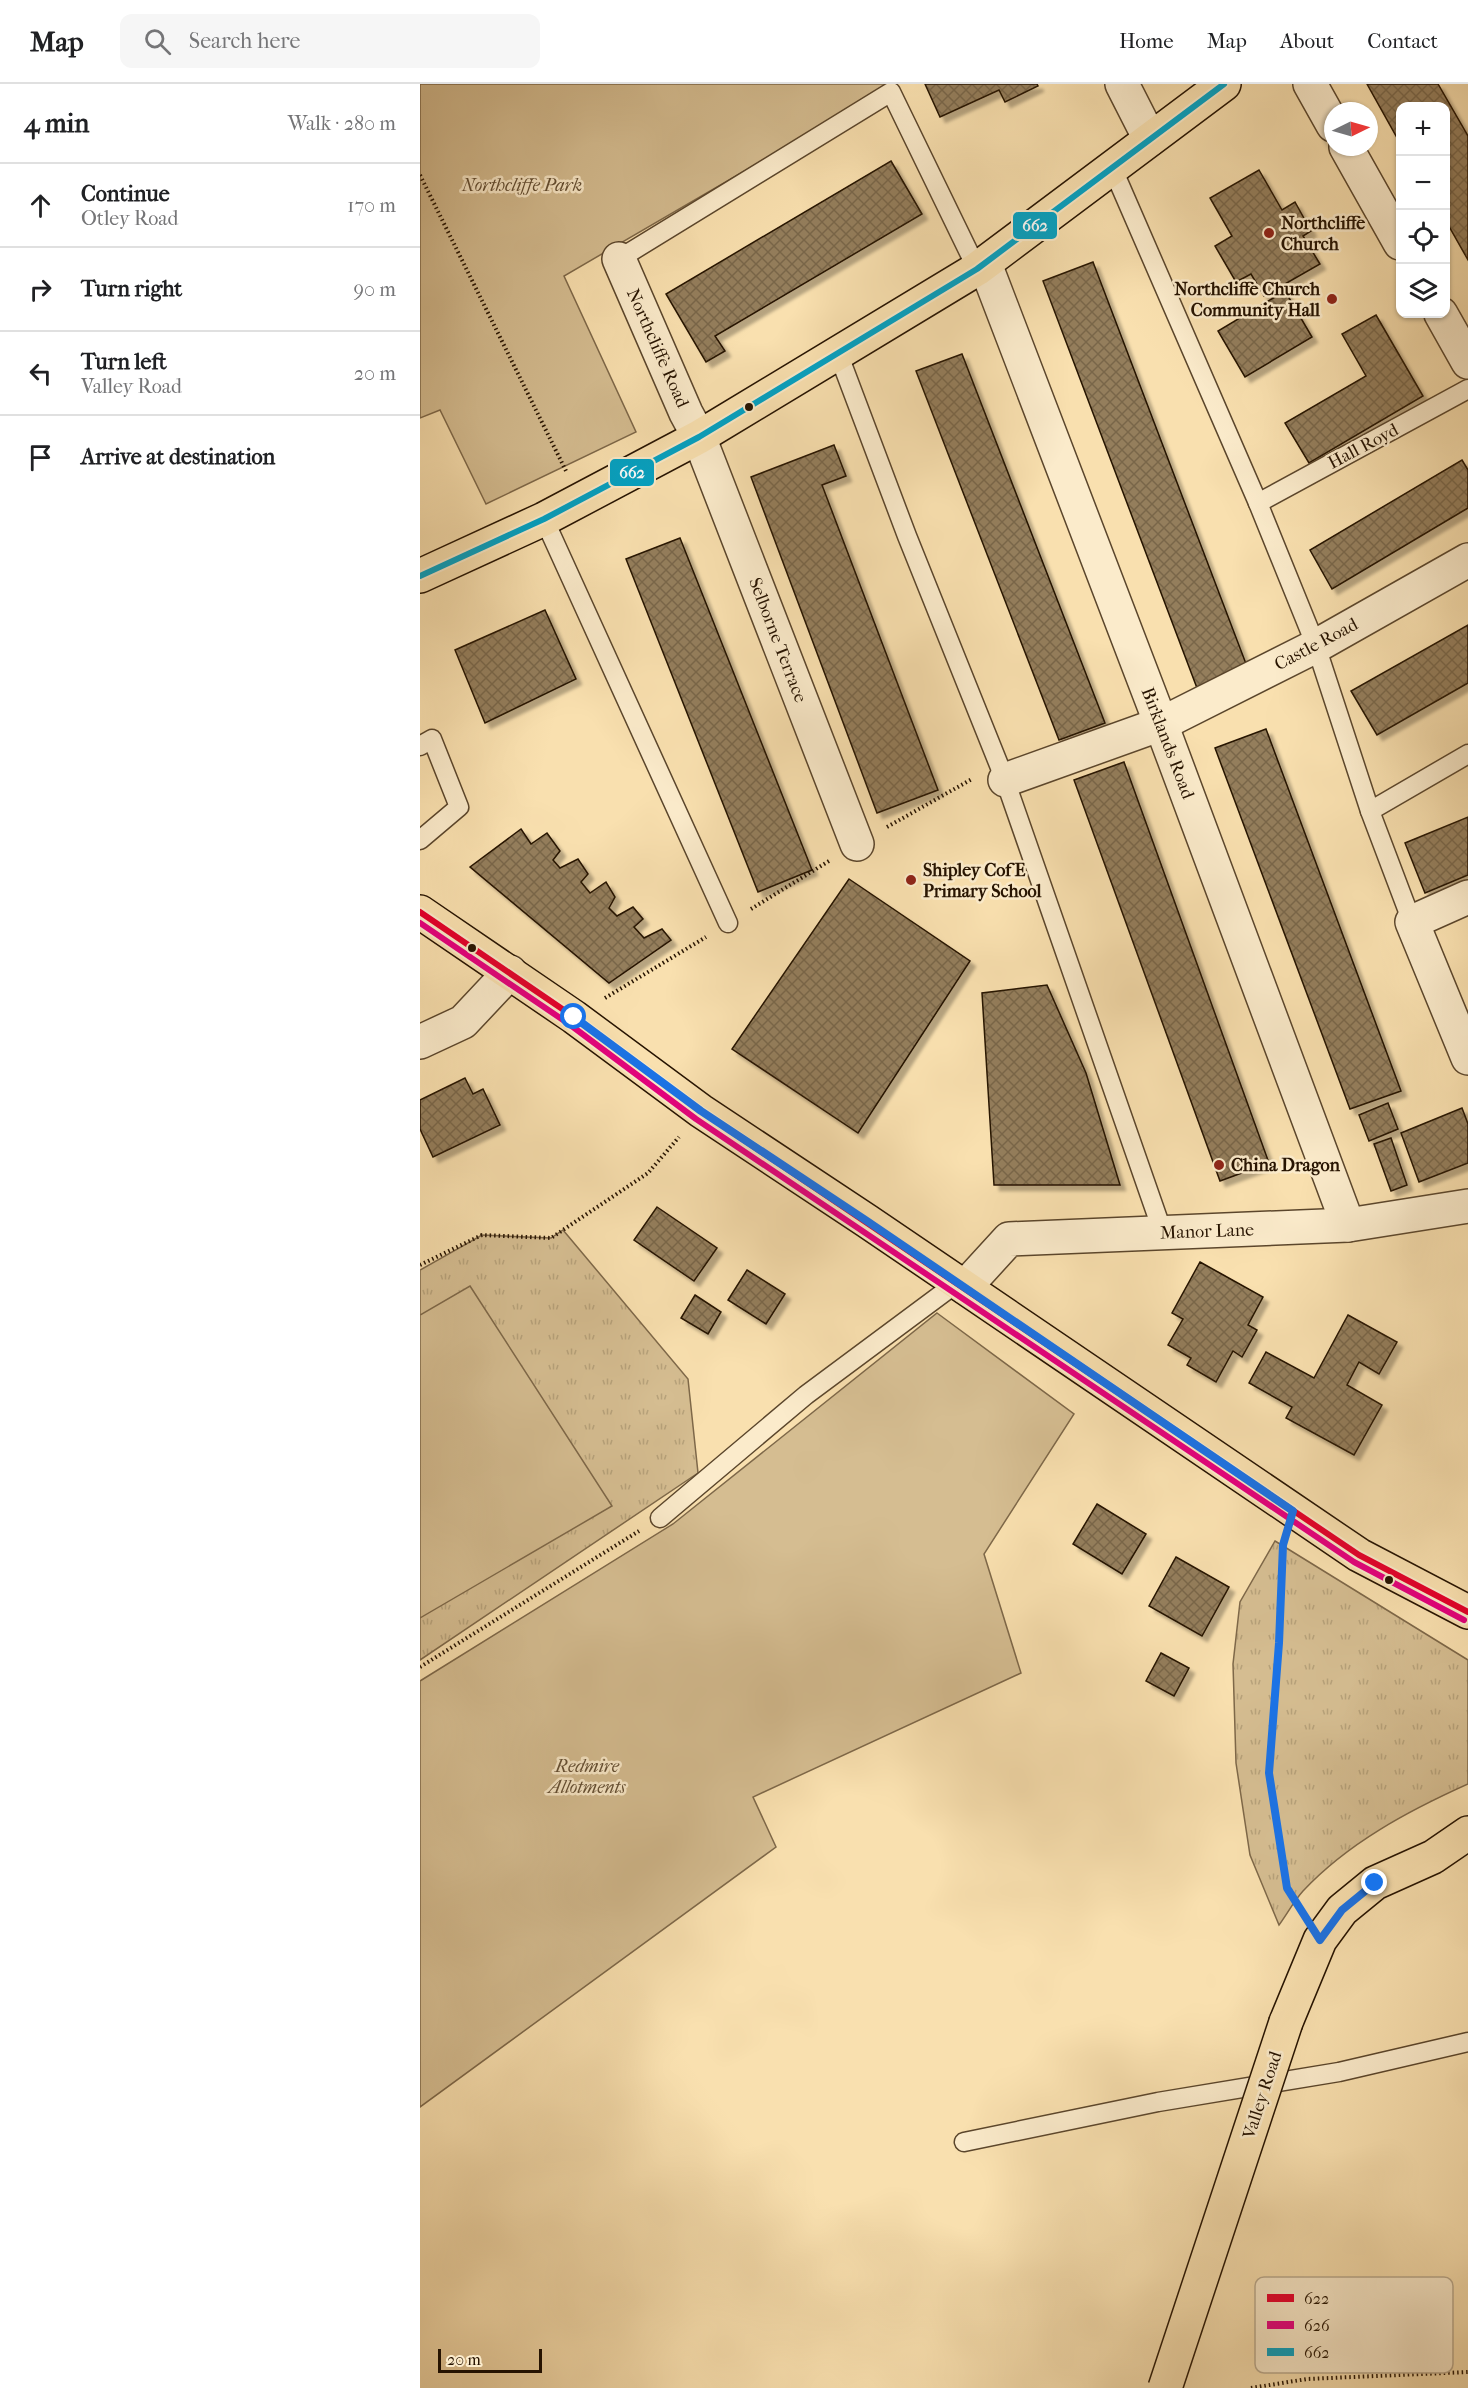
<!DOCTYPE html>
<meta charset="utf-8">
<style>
:root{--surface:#fff;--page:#f6f6f6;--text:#202124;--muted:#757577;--line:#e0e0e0}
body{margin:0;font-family:"IM FELL French Canon",serif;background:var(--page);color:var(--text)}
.controls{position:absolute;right:18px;top:18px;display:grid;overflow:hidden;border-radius:12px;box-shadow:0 2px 4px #0004}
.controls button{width:54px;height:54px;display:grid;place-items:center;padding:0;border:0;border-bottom:2px solid var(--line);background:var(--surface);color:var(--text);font:30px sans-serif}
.compass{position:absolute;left:904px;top:18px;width:54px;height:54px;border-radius:50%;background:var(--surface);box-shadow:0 2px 4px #0004;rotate:85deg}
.scale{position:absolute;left:18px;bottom:15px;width:104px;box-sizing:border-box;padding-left:6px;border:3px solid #261301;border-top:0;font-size:16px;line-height:21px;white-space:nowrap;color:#261301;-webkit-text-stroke:4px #fbebcb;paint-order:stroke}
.stop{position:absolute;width:18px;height:18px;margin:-14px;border:4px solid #1a73e8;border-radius:50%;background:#fff}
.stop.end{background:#1a73e8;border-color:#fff;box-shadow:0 2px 6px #0008}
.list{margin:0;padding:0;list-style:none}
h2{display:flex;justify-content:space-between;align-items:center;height:78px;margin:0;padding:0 24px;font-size:26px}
h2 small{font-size:20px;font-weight:400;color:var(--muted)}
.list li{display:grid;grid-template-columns:39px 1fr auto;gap:18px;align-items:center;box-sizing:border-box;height:84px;padding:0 24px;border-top:2px solid var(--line)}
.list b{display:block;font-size:22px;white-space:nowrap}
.list p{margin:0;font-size:20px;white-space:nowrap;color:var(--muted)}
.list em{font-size:20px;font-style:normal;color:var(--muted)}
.icon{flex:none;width:33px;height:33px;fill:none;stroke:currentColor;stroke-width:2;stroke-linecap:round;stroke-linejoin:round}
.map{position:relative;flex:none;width:1048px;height:2304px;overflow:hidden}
header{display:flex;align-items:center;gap:36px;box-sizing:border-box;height:84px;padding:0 30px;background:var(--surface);border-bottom:2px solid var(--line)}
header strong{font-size:28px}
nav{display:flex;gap:33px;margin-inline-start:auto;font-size:21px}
.search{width:420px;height:54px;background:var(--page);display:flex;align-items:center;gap:15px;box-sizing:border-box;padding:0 21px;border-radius:12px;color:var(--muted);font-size:22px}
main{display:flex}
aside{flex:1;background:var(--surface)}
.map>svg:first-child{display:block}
.grass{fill:url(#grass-tufts);stroke:#7e6849;stroke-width:1.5}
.green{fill:#d5bd91;stroke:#7e6849;stroke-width:1.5}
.building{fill:url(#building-cross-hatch);stroke:#261301;stroke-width:1.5;filter:url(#shadow)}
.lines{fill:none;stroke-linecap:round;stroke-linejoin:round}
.service-casing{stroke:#5b462c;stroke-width:21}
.minor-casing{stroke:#5b462c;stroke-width:36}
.primary-casing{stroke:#261301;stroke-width:36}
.trunk-casing{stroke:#261301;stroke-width:36}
.path{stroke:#261301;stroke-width:4;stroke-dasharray:1.5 3;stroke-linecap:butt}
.service{stroke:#fbebcb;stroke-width:18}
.minor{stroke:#fbebcb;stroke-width:33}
.primary{stroke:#f9e0af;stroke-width:33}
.trunk{stroke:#f9e0af;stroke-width:33}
.primary-bridge-casing{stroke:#261301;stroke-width:36;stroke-linecap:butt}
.primary-bridge{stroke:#f9e0af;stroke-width:33}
.bus-1-casing{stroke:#fbebcb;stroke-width:10}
.bus-2-casing{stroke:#fbebcb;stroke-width:10}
.bus-3-casing{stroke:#fbebcb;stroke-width:10}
.bus-1{stroke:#e4002b;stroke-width:6}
.bus-2{stroke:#e5007d;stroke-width:6}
.bus-3{stroke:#02a2c4;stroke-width:6}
.route{stroke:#1a73e8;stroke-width:8}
.poi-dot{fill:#8f2418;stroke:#fbebcb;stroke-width:2}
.bus-dot{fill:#261301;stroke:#fbebcb;stroke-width:2}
.labels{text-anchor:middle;stroke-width:5;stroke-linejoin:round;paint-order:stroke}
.park-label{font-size:18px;font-style:italic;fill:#634e33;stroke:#fbebcb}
.poi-label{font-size:18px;font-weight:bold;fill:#261301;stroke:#fbebcb;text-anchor:start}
.street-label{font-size:18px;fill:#261301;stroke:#fbebcb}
.key{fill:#fbebcb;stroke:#bbaa8e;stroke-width:1.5}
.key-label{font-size:16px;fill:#261301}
.line-badge{stroke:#fbebcb;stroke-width:2}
.badge-label{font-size:16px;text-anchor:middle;font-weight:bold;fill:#fff}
</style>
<header>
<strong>Map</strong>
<div class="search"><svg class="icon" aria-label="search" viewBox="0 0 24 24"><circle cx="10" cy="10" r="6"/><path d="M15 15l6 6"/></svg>Search here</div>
<nav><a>Home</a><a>Map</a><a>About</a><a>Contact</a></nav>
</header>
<main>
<aside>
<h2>4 min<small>Walk · 280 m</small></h2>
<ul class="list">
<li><svg class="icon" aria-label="ahead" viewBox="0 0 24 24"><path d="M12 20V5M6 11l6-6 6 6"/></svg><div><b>Continue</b><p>Otley Road</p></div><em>170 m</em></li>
<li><svg class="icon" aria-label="right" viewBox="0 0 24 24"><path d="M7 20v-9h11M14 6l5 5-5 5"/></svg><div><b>Turn right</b></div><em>90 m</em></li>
<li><svg class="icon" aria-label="left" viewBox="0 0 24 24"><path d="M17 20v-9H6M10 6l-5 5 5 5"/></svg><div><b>Turn left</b><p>Valley Road</p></div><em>20 m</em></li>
<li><svg class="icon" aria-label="arrive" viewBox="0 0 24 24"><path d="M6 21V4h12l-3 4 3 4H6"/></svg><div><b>Arrive at destination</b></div></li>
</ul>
</aside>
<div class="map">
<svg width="1048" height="2304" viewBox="0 0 1048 2304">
<defs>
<pattern id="grass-tufts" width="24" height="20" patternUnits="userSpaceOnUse" patternTransform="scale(1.5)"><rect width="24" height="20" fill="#d5bd91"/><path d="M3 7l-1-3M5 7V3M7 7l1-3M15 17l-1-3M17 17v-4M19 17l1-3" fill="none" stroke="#b7a27b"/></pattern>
<pattern id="building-cross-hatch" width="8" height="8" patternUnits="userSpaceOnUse" patternTransform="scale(1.5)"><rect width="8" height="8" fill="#947e5b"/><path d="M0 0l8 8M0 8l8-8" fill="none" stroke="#796649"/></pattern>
<filter id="shadow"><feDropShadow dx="5.5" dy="5.5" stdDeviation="1.5" flood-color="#0004"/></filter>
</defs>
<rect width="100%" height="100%" fill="#f9e0af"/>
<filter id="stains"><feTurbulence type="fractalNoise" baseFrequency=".00333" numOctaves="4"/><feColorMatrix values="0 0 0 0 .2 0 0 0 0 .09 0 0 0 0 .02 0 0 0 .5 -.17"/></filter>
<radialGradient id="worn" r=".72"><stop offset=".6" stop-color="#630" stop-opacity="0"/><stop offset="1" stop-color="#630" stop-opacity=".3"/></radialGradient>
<g class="grass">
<path d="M143 1146 268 1295 278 1389 0 1576V1186L62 1151 131 1154Z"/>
<path d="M855 1457 1048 1576V1700C988 1727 928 1759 883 1807 874 1817 867 1830 859 1841L830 1771 816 1679 813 1580 820 1518Z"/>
</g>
<g class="green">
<path d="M0 0H474L144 192 216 348 66 420 20 326 0 334Z"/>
<path d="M50 1202 192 1422 0 1534V1231Z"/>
<path d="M517 1229 654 1330 564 1470 601 1589 333 1713 356 1763 0 2023V1597L253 1440Z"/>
</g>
<g class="building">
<path d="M505 0H617L618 2 585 18 579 6 520 33Z"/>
<path d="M947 0H1018L1048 52V176L1026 137V22H980V59Z"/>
<path d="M471 77 502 130 295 252 305 267 286 278 246 210Z"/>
<path d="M839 86 862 126 875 118 891 147 883 152 900 180 844 212 831 190 816 198 795 162 812 152 790 114Z"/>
<path d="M673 178 828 585 777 604 623 197Z"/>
<path d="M865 207 892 253 825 293 798 247Z"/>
<path d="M956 231 1003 312 889 379 865 339 946 292 922 250Z"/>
<path d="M542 270 685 639 639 656 496 287Z"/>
<path d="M414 361 426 392 402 401 518 706 457 729 331 393Z"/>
<path d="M1042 376 1048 386V424L912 505 890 466Z"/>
<path d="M260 454 392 786 338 808 206 475Z"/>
<path d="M125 526 156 595 65 639 35 566Z"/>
<path d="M1048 541V599L957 651 931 607Z"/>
<path d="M846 645 981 1007 930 1025 795 664Z"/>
<path d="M704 678 849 1079 800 1097 654 696Z"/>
<path d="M1048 733V791L1005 809 985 759Z"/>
<path d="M101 745 111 760 127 749 140 767 133 776 140 784 158 775 168 790 161 798 170 809 186 798 195 813 189 824 197 832 213 823 223 835 214 843 224 854 242 845 251 856 189 899 50 783Z"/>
<path d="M429 795 550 877 438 1049 312 965Z"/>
<path d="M627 901 666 989 700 1101H574L562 909Z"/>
<path d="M45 994 53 1010 63 1005 80 1041 13 1073 0 1045V1016Z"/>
<path d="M968 1019 978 1045 949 1057 939 1031Z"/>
<path d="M1042 1024 1048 1040V1079L999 1098 981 1049Z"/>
<path d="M971 1054 987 1101 971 1107 954 1060Z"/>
<path d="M237 1123 297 1164 274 1197 214 1156Z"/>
<path d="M780 1178 843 1213 828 1241 837 1246 822 1273 813 1267 796 1298 767 1281 771 1274 748 1261 763 1235 752 1229Z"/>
<path d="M327 1186 365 1210 346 1240 308 1216Z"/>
<path d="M275 1211 301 1228 288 1250 261 1234Z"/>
<path d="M928 1231 977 1258 959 1290 939 1278 927 1301 962 1321 934 1371 866 1334 872 1323 829 1299 846 1268 894 1294Z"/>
<path d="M677 1420 726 1450 702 1490 653 1460Z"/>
<path d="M756 1473 809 1503 782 1552 729 1522Z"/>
<path d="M741 1569 769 1584 754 1612 726 1597Z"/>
</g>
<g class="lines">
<g class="service-casing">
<g id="service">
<path d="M692 83 838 419 896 562 950 727 992 838"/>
<path d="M199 175 471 8 557 185"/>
<path d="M418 269 487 452 585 696 743 1149"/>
<path d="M838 419 1048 305"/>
<path d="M124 435 308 839"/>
<path d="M0 662 12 655 39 723 0 756"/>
<path d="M950 727 1048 670"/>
<path d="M240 1434 386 1311 538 1198"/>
<path d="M544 2058 738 2018 919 1988 1048 1958"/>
</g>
</g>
<g class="minor-casing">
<g id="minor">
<path d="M702 0 730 55"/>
<path d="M890 0 913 41"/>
<path d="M926 63 980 159"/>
<path d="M199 175 266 329 279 353 437 760"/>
<path d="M565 180 741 640 928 1141"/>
<path d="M1021 230 1048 278"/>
<path d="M585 696 741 640 896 562 1048 476"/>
<path d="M1048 813 992 838 1048 974"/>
<path d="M0 958 43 938 90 888"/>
<path d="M545 1203 589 1155 928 1141 1048 1122"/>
</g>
</g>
<g class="primary-casing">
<g id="primary">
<path d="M0 828 154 933 281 1027 447 1137 939 1471 1048 1528"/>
<path d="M866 1938 900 1856 922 1826 955 1799 1013 1773 1048 1749"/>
</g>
</g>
<g class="trunk-casing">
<path id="trunk" d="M0 492 124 435 279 353 557 185 804 0"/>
</g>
<g class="path">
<path d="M0 91 146 387"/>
<path d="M467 743 552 695"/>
<path d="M331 825 409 777"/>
<path d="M185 914 286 853"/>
<path d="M0 1181 62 1151 131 1154 228 1089 259 1053"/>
<path d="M863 1461 859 1559 849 1689 867 1804 880 1825"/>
<path d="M0 1583 219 1447"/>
<path d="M831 2304 887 2295 1048 2288"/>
</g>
<use href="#service" class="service"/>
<use href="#minor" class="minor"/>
<use href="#primary" class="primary"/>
<use href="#trunk" class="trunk"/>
<g class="primary-bridge-casing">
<path id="primary-bridge" d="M745 2304 866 1938"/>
</g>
<use href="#primary-bridge" class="primary-bridge"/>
<g class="bus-1-casing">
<path id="bus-1" d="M0 828 154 933 281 1027 939 1471 1048 1528"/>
</g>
<g class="bus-2-casing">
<path id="bus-2" d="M0 839 149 940 276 1035 934 1478 1044 1536"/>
</g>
<g class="bus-3-casing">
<path id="bus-3" d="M0 492 124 435 279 353 557 185 804 0"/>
</g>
<use href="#bus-1" class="bus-1"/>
<use href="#bus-2" class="bus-2"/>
<use href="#bus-3" class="bus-3"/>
</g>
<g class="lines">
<path class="route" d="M154 933 281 1027 447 1137 873 1427 863 1461 859 1559 849 1689 867 1804 900 1856 922 1826 955 1799"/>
</g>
<g class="poi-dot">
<circle cx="849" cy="149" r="6"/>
<circle cx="912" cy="215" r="6"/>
<circle cx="491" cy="796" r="6"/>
<circle cx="799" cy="1081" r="6"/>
</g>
<g class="bus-dot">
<circle cx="329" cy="323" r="5"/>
<circle cx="52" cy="864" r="5"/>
<circle cx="969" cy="1496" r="5"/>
</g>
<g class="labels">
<g class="park-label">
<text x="102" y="107">Northcliffe Park</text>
<text x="167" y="1688">Redmire<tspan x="167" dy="21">Allotments</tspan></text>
</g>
<g class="poi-label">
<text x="861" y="145">Northcliffe<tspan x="861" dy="21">Church</tspan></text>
<text x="900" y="211" text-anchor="end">Northcliffe Church<tspan x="900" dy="21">Community Hall</tspan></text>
<text x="503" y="792">Shipley CofE<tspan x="503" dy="21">Primary School</tspan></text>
<text x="811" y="1087">China Dragon</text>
</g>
<g class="street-label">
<text transform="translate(238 264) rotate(66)" y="6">Northcliffe Road</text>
<text transform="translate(943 362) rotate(-28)" y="6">Hall Royd</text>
<text transform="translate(358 556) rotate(69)" y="6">Selborne Terrace</text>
<text transform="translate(896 560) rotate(-28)" y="6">Castle Road</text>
<text transform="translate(748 659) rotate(69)" y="6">Birklands Road</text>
<text transform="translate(787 1147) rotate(-2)" y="6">Manor Lane</text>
<text transform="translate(842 2011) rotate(-72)" y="6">Valley Road</text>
</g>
</g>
<rect x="835" y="2193" width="198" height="96" rx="9" class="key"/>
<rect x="847" y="2210" width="27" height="8" fill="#e4002b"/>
<rect x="847" y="2237" width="27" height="8" fill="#e5007d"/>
<rect x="847" y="2264" width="27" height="8" fill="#02a2c4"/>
<g class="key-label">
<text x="884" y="2220">622</text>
<text x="884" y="2247">626</text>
<text x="884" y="2274">662</text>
</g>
<g class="line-badge">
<rect x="592" y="127" width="46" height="29" rx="6" fill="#02a2c4"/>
<rect x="189" y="374" width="46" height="29" rx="6" fill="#02a2c4"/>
</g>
<g class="badge-label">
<text x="615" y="147">662</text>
<text x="212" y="394">662</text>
</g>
<rect width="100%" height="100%" filter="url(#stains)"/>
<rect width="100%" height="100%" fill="url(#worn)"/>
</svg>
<div class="controls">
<button>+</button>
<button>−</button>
<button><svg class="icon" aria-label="locate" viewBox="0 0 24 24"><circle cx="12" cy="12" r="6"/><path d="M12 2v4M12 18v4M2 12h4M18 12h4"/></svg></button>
<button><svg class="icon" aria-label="layers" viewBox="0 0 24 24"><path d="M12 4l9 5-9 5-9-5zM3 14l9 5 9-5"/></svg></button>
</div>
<svg class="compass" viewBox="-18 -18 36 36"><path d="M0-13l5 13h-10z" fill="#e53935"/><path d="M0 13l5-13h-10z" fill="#757577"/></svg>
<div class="scale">20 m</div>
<div class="stop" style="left:154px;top:933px"></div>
<div class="stop end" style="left:955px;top:1799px"></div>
</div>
</main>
